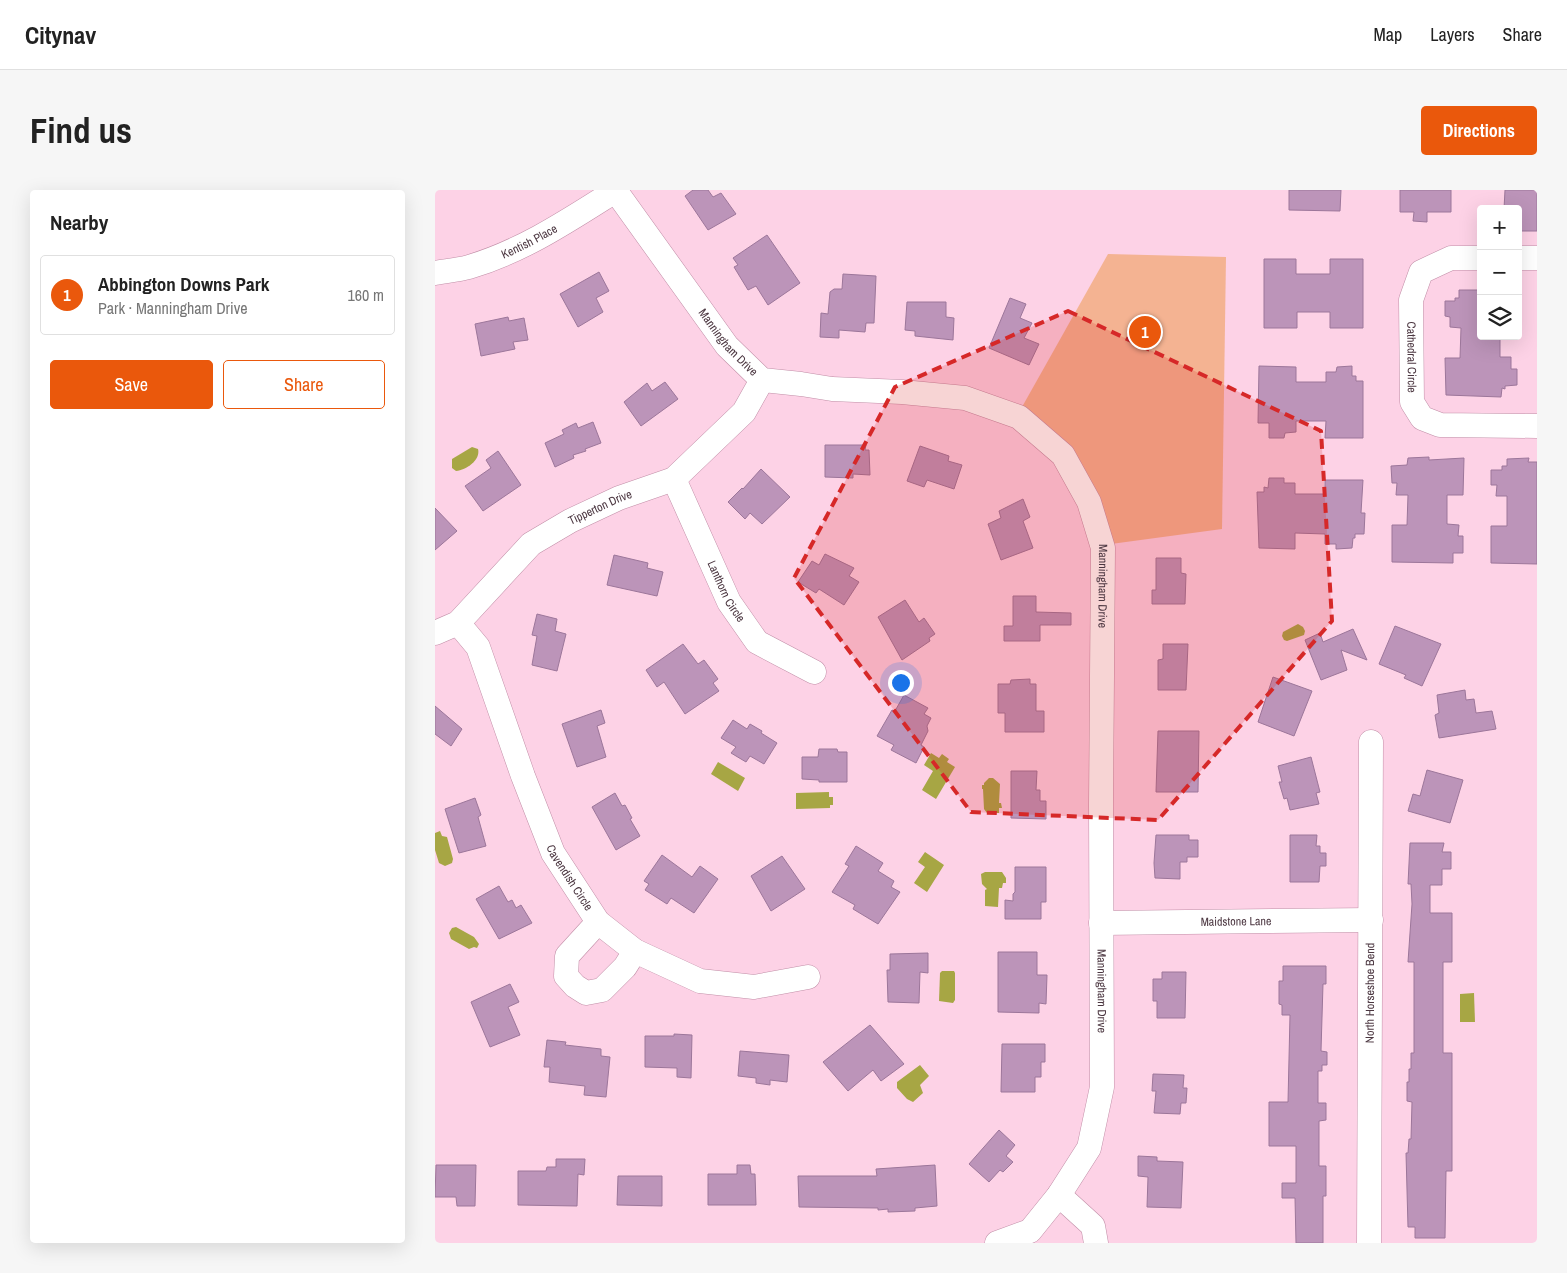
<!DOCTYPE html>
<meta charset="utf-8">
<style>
:root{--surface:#fff;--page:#f6f6f6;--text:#222;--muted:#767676;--line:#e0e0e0;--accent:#ea580c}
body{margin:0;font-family:"Archivo Narrow",sans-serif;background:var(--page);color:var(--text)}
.controls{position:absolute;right:15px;top:15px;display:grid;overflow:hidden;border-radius:5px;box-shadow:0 5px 20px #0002}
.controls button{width:45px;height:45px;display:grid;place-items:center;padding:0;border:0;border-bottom:1px solid var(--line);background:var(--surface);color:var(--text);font:25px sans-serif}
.you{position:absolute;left:465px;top:492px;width:18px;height:18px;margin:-12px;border:4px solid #fff;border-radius:50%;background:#1a73e8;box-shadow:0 0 0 8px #1a73e833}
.badge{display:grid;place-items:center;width:32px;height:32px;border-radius:50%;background:var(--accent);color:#fff;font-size:16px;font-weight:700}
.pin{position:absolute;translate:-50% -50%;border:2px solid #fff;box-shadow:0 1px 5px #0006}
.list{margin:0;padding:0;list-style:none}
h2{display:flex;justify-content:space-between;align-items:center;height:65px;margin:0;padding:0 20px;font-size:21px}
h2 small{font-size:16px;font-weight:400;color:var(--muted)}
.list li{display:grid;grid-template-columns:32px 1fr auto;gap:15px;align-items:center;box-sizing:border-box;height:80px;margin:0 10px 10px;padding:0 10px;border:1px solid var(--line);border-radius:5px}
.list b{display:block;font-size:19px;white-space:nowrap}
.list p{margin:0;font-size:16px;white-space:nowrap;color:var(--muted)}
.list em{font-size:16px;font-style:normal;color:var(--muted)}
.actions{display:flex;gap:10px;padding:15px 20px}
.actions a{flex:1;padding:11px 0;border:1px solid var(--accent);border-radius:5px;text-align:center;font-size:18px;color:var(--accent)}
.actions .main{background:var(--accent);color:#fff}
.icon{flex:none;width:28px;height:28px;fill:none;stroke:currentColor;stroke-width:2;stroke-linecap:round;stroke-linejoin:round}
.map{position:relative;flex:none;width:1102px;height:1053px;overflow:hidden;border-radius:5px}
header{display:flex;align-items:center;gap:30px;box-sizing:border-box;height:70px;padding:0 25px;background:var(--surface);border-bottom:1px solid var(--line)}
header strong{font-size:24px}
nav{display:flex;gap:28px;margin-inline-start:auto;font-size:18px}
.intro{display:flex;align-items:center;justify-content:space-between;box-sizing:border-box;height:120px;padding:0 30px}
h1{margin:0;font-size:35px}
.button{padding:12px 22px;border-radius:5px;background:var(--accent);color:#fff;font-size:18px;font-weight:700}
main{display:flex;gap:30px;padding:0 30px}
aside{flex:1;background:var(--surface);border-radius:5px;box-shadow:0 5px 20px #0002}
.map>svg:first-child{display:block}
.green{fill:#f4b392}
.water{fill:#a7a644}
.building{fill:#bc94b9;stroke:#9c769a}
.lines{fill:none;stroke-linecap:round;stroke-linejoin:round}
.minor-casing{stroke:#c18ea7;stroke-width:25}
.minor{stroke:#fff;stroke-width:24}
.marked{fill:#d62828;fill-opacity:0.2;stroke:#d62828;stroke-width:4;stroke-dasharray:10 6;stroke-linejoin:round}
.labels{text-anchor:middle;stroke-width:4.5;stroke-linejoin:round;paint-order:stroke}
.street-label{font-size:12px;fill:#4b3640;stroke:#fdd2e6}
</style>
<header>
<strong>Citynav</strong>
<nav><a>Map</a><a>Layers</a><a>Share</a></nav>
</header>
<div class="intro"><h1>Find us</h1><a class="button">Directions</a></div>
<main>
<aside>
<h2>Nearby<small></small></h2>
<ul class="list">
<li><span class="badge">1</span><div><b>Abbington Downs Park</b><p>Park · Manningham Drive</p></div><em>160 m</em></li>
</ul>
<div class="actions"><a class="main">Save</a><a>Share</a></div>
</aside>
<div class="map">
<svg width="1102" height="1053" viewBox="0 0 1102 1053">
<rect width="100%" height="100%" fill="#fdd2e6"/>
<path class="green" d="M673 64 791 67 787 339 676 354 587 217Z"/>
<g class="water">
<path d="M37 257 43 259C46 270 31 280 21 281L17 278V269Z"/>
<path d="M863 434 868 437 870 441 869 445 852 451 849 450 847 446 848 442Z"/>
<path d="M496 563 504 568 507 564 514 569 512 572 520 577 501 609 487 600 498 581 489 575Z"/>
<path d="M283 572 310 588 303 601 276 584Z"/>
<path d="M554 588H558L565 594 564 613H566L567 618H564V623H552L549 619 548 599H547V595H549V593Z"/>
<path d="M394 602V607H398V615H395V618L361 619V603Z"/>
<path d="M5 641 7 646 12 647 18 669 17 673 10 676 4 673 0 660V643Z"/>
<path d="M490 662 509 675 492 702 479 693 490 677 483 672Z"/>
<path d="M550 682H567L571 688V693H568L567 698H564L563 717 550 716V700L552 699 547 694 546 684Z"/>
<path d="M21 737 39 747 44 754 42 758 39 757 34 759 16 749 14 743 17 738Z"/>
<path d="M507 781H519L520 783V810L518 813 504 811 505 783Z"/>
<path d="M1039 803 1040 832H1025V804Z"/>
<path d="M485 875 494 886 485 895 488 903 478 912 472 909 462 898V892Z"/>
</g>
<g class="building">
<path d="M258 0H273L278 7 286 3 301 24 273 40 250 6Z"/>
<path d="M854 0H906L905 21 854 20Z"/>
<path d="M965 0H1016V22H992V32L978 31 979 22H965Z"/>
<path d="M1070 0H1102V41H1083V19H1069Z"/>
<path d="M332 45 365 93 333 115 321 96 313 100 299 77 303 75 298 68Z"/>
<path d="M829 69H861V84H895V69H928V138H895V122H862V138H829Z"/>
<path d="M164 82 174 101 161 108 168 122 143 137 125 104Z"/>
<path d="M408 84 441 86 439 133H431L430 142 404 140V148L385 147 386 123 393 124 395 102 399 99H407Z"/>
<path d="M1024 100H1046V146H1065V167H1076V179H1082V195L1070 196V199L1067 198 1066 207 1011 205 1010 168H1025L1026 138 1015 137V127L1010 126V111H1020V108H1024Z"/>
<path d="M575 108 591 114 585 128 597 133 589 148 604 154 594 175 554 158Z"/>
<path d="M472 112H511V127L519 128 518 150 480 146V141L470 140Z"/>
<path d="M73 127 74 131 89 128 93 150 78 152 80 159 46 166 40 134Z"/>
<path d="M824 176 861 177V192H891V182H901L902 177 917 176V186H921V191H928V248H890L891 231H861V242L850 243 849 248H834V233H823Z"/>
<path d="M230 192 243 209 206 236 189 212 212 193 217 201Z"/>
<path d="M158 232 166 253 150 259 151 261 138 265 139 268 120 277 110 253 129 244 127 240 141 233 143 238Z"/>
<path d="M390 255H431L430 260H434L435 285 418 284V288L390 287Z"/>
<path d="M485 256 514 266 513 271 527 275 519 299 492 290 489 297 472 291Z"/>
<path d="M63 261 86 295 48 321 30 296 56 278 51 270Z"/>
<path d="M994 267V270L1029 268 1028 305H1012V334L1024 335 1023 346H1028V363H1018V373L957 372V335H972L973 305H961L962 293H957L956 276 972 275 973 268Z"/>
<path d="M1094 268 1093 272H1102V374L1056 373V336H1072V306H1061L1062 295H1056V280H1067V276H1072V269Z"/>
<path d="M326 279 355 307 327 334 315 323 310 329 293 312 307 298 308 299Z"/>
<path d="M834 288H849V293H860V304H890V290H928L926 323H930L929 344H920V348H918L917 358 901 359V354H890V344L860 343V359L824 358 822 302H829V297L833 298Z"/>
<path d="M588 309 595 327 588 331 598 358 566 370 553 334 566 328 564 321Z"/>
<path d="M0 318 22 341 0 360Z"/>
<path d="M390 364 419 378 414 386 424 392 409 415 384 399 381 403 363 392 377 371 384 375Z"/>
<path d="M179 365 213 373 212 378 228 382 222 406 172 395Z"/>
<path d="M721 368H746V383L751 384 750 414H717V400H721Z"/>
<path d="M578 406H601V422L636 423V435H605V451H569V436H578Z"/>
<path d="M470 410 484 432 489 428 500 444 494 448 495 451 467 470 443 427Z"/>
<path d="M102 424 122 429 120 441 131 444 122 481 97 475 102 446 97 445Z"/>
<path d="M960 436 1006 454 987 496 969 488 971 485 944 474Z"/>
<path d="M918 439 932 470 906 460 912 480 886 490 870 450 885 443 888 452Z"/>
<path d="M248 454 263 474 269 470 283 489 278 493 284 501 250 524 229 492 222 497 211 480Z"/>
<path d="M728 454H753L751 500H723V470L728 469Z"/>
<path d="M838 487 877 501 859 546 823 532Z"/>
<path d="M595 489V494H601V521H609V542H570V523H563V494H575L576 490Z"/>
<path d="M1030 500 1031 510 1039 509 1041 523 1057 521 1061 539 1004 548 1000 525 1004 523 1002 505Z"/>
<path d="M469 505 493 518 489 524 496 528 492 536 493 541 486 555 489 557 481 573 456 560 459 555 442 546 457 520 460 521Z"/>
<path d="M0 516 27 539 16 556 0 544Z"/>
<path d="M166 520 170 533 162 536 171 567 142 577 127 534Z"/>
<path d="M298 530 312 539 315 534 327 541 326 543 342 553 329 574 315 566 311 572 296 563 301 557 286 548Z"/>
<path d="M723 541H764L763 602H721Z"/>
<path d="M384 559H402L403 562H412V592H384V590L367 589V567H383Z"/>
<path d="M876 567 885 602 881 603 884 614 855 620 852 608 849 609 844 592H847L843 576Z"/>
<path d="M992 580 1028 590 1015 633 973 621 978 604 985 606Z"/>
<path d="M576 581H602L601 600H605V611H611V629L576 628Z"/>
<path d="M180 603 187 616 190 615 197 628 195 629 205 646 181 660 157 617Z"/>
<path d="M40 608 46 625 43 627 51 656 24 663 10 619Z"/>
<path d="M721 645H754V650H763V667H752V672H745V689L720 688 719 673Z"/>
<path d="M855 645H882L881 656H885V663H891V676H885L884 692H855Z"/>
<path d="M975 653H1009L1007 662H1016V679H1007V695H995V723H1017V772H1008V863H1017V981H1011L1010 1048H980V1037H973L971 963H973L974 949H976L977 912 972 911V892H974V879H976V863H979V772H973L977 714 976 694H973Z"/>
<path d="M421 656 448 673 443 681 459 691 456 697 465 702 443 734 418 719 420 715 397 702 414 676 410 674Z"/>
<path d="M227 665 257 687 265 676 283 689 259 723 236 708 232 714 210 700 214 694 209 691Z"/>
<path d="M347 666 370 699 336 721 316 686Z"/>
<path d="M580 677H611V712H606V729H570V710L578 711V704L580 702Z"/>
<path d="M64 696 73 712 77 710 81 718 86 715 97 733 64 749 41 709Z"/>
<path d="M563 762H602V785H612L611 814 604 813V823L563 822Z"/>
<path d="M493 763V783L485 782 484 813 453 812 452 780H455V764Z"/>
<path d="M848 776H891V794H888L886 861 892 862V875H887V881H883V913H891V930L884 931V976H891V1006H888V1053H861L860 1008H847V993H861V956H834V912H853L855 825H847V815L844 814V791H848Z"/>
<path d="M727 782H751L750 828H722V811H718V789H727Z"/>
<path d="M75 794 84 812 73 817 85 845 55 857 36 812Z"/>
<path d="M435 835 469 874 446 891 438 880 413 901 388 872Z"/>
<path d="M239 844 257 845 256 888 242 887V878L210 877V846H239Z"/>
<path d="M112 850 131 852 130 855 166 859V866L175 867 171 907 149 905 150 896 114 892 115 877H109Z"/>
<path d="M567 854H610V872H606V887H600V902H566Z"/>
<path d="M305 861 354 865 352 892 335 890V895L321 893V888L303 886Z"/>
<path d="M718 884 749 885 748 898H752L751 913H746L745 924 719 923 721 901H717Z"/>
<path d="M564 940 580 955 571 966 578 972 568 982 565 980 554 992 534 974Z"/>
<path d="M703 966 722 967V971L748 972 746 1018 712 1017 713 987 703 986Z"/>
<path d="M121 969H150L149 985 143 984 142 1016 83 1015V981H111L112 977H121Z"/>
<path d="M1 975H41L40 1016H22L21 1007H0Z"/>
<path d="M302 975H315L316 984H320L321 1015H273V984H302Z"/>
<path d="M500 975 502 1016 480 1018V1021L453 1022V1019L443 1020V1018L364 1017 363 986H442L441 979Z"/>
<path d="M183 986H227V1016L182 1015Z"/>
</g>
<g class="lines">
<g class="minor-casing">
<g id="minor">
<path id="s1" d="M180 0 292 156 327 190 366 194 397 199 467 202 530 208 584 227 628 265 654 312 668 358 666 615 667 897 654 958 624 1005 595 1041 562 1053"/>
<path id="s2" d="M1046 68H1016L986 82 976 110 977 212 987 228 1005 235 1102 236"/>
<path d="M1083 68H1102"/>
<path id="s3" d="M0 83C11 81 23 80 34 77 88 61 134 30 180 1"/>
<path id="s4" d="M239 289 294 412 322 452 379 482"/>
<path id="s5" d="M23 433 43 457 88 586 118 663 163 732 200 761 265 791 319 797 373 787"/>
<path id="s6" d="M0 443 23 433 96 354 135 331 184 308 239 289 309 222 327 190"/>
<path d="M163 732 132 766 131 786 140 796 151 803 167 800 190 777 200 761"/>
<path id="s7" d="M666 733 936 730"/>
<path d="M624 1005 658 1036 661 1053"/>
<path id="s8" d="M934 1053 936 552"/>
</g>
</g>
<use href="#minor" class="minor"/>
</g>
<path class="marked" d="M633 121 886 241 897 431 723 630 536 622 359 388 460 197Z"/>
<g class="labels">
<g class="street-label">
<text dy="4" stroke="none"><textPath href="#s3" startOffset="100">Kentish Place</textPath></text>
<text dy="4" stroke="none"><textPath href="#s1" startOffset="190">Manningham Drive</textPath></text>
<text dy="4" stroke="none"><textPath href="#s2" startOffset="150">Cathedral Circle</textPath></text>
<text dy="4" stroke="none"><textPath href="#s6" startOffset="211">Tipperton Drive</textPath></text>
<text dy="4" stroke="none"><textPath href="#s1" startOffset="700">Manningham Drive</textPath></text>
<text dy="4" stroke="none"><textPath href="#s4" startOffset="124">Lanthorn Circle</textPath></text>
<text dy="4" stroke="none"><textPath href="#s5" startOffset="280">Cavendish Circle</textPath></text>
<text dy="4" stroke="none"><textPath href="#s7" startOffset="135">Maidstone Lane</textPath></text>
<text dy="4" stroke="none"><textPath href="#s1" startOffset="1105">Manningham Drive</textPath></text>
<text dy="4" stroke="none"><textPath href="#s8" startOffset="250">North Horseshoe Bend</textPath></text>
</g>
</g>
</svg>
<div class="controls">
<button>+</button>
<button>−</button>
<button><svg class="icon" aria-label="layers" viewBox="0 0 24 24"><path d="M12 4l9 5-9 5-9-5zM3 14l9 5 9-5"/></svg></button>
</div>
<div class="you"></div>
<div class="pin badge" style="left:710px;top:142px">1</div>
</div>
</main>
